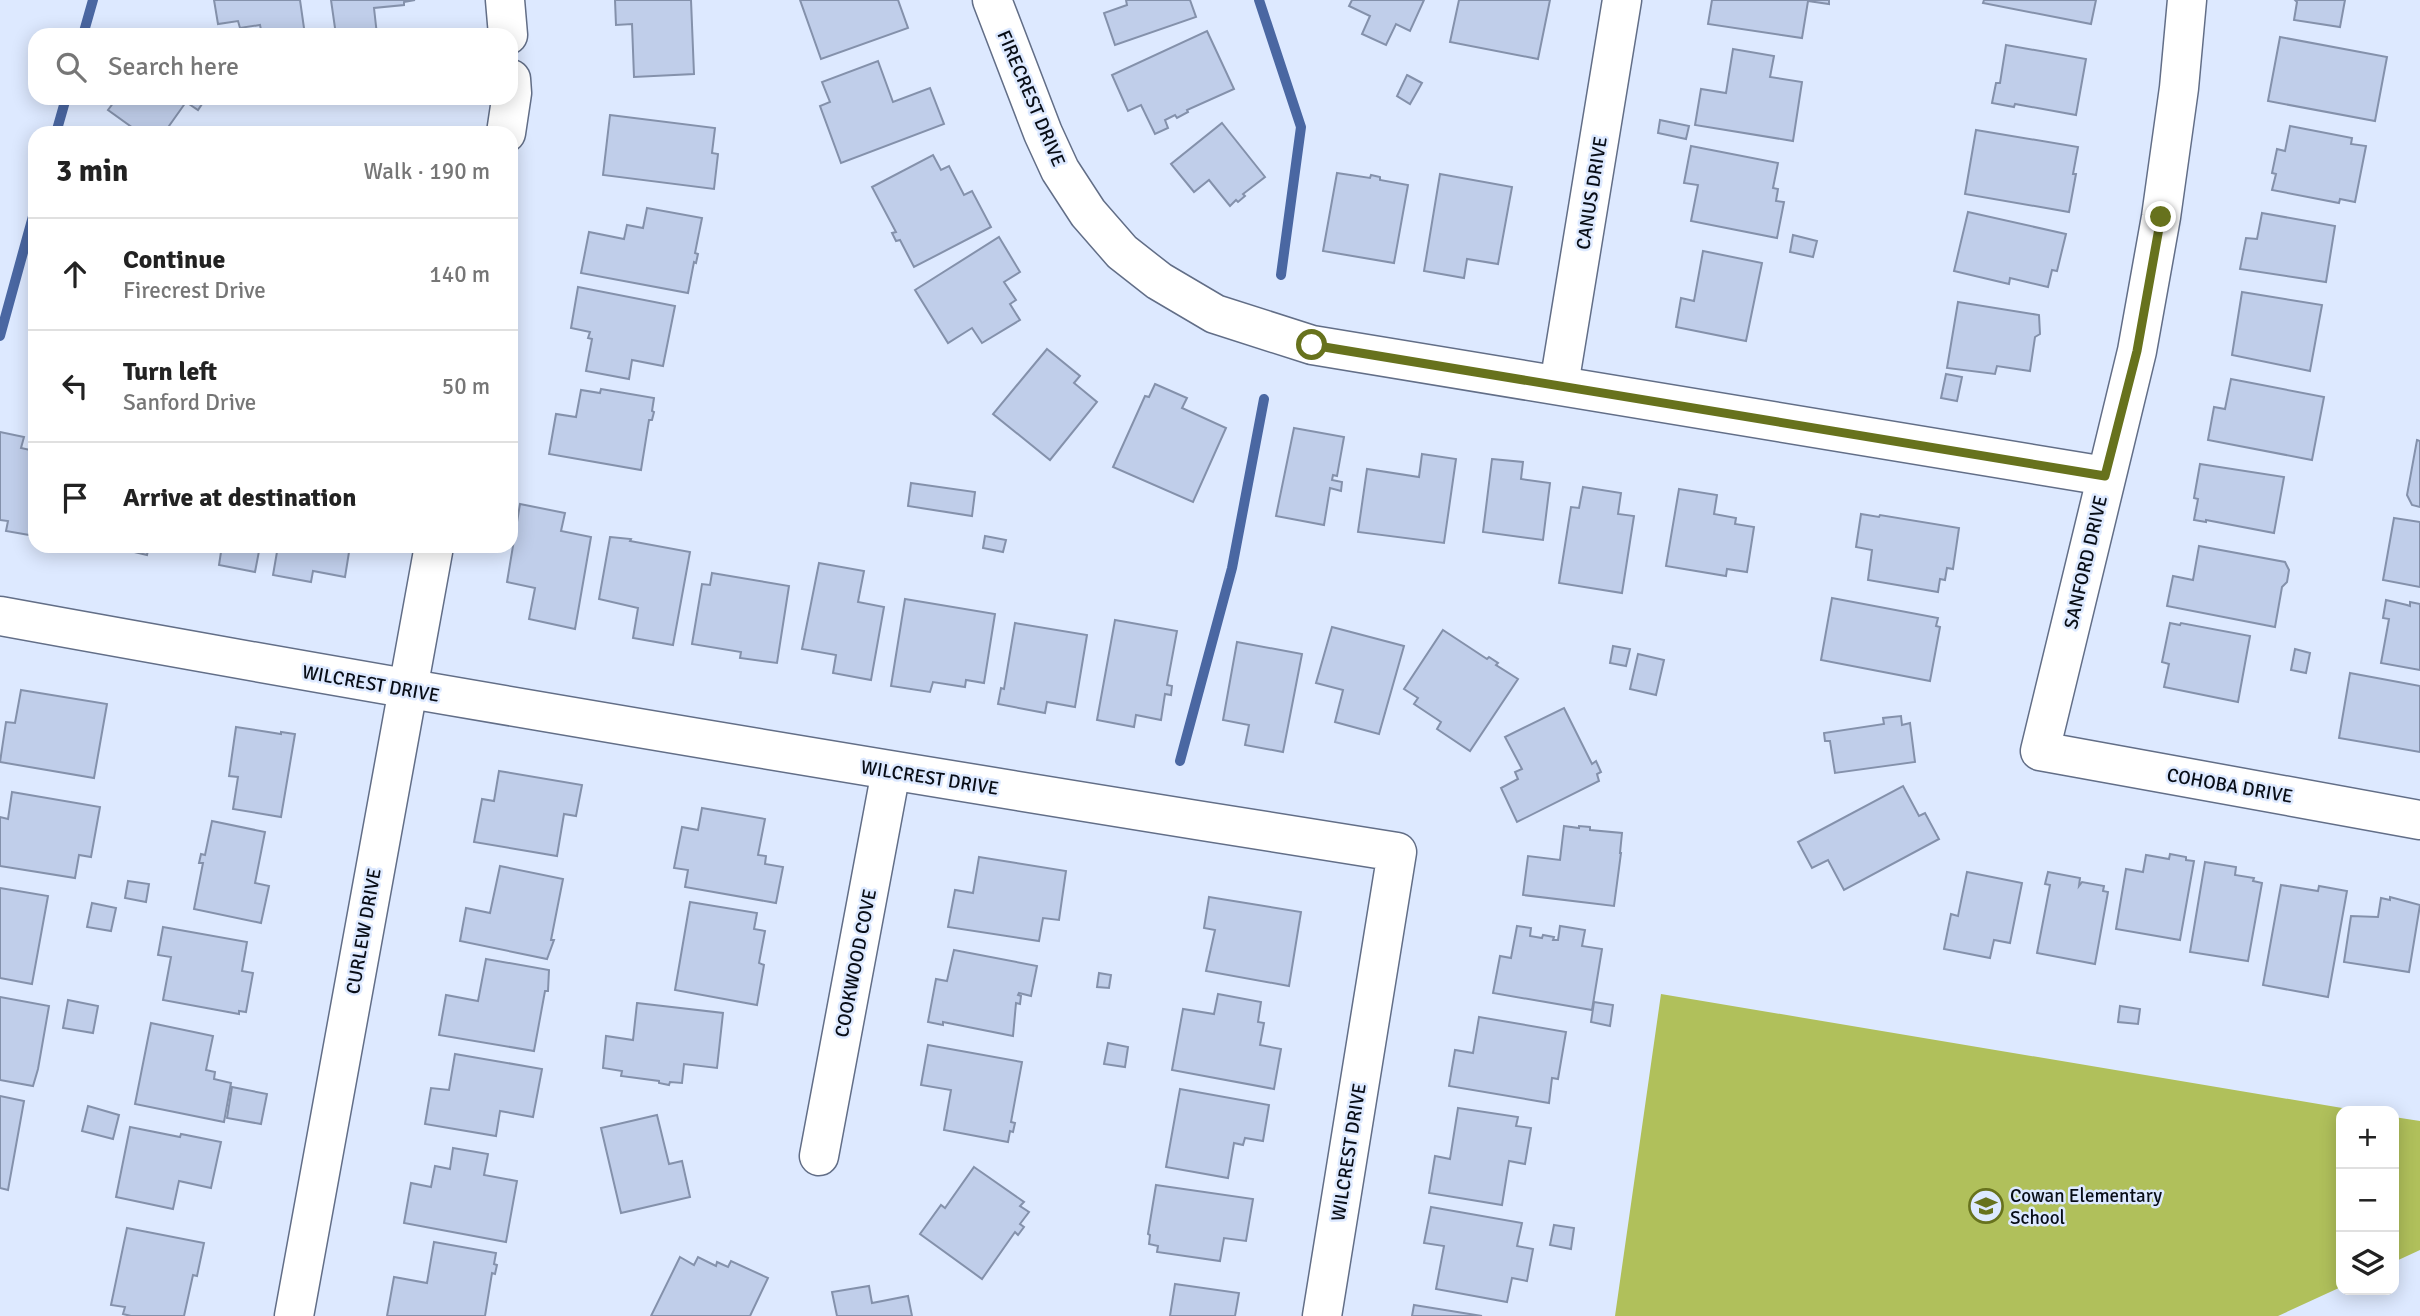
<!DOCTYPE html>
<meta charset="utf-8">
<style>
:root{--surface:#fff;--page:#f2f2f2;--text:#222;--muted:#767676;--line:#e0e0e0}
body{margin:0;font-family:Signika,sans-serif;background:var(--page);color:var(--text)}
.controls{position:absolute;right:21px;bottom:21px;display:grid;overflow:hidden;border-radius:14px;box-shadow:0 4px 18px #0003}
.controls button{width:63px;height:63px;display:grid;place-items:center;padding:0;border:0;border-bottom:2px solid var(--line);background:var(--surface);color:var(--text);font:35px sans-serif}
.stop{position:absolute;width:21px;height:21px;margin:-16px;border:5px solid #67721d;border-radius:50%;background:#fff}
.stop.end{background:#67721d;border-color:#fff;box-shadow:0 2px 7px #0008}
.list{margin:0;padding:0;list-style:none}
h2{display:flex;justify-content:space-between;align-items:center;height:91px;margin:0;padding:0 28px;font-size:30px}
h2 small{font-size:23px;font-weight:400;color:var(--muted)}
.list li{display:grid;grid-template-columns:46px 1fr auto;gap:21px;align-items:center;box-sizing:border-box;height:112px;padding:0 28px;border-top:2px solid var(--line)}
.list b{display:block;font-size:26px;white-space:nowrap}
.list p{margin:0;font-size:23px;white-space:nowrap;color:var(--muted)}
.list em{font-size:23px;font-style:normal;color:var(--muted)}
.icon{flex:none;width:38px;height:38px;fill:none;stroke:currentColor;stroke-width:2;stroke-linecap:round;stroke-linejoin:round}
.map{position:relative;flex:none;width:2420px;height:1316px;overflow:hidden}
.search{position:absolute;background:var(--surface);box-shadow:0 4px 18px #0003;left:28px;top:28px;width:490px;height:77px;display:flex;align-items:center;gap:18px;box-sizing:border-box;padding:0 24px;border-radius:21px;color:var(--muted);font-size:26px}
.panel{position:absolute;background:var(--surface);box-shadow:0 4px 18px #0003;left:28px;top:126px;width:490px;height:427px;border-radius:21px}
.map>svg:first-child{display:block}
.forest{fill:#b0c05b}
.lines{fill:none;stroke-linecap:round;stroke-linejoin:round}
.stream{stroke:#4a67a2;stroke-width:10}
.building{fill:#c0ceea;stroke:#8491ab;stroke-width:2}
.minor-casing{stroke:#626e87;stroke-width:41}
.minor{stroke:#fff;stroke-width:38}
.route{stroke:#67721d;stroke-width:9}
.labels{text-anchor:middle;stroke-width:5;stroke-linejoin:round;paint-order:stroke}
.street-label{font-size:19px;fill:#080d16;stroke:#dde9ff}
.poi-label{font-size:19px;fill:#080d16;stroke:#dde9ff;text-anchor:start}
</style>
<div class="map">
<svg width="2420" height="1316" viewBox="0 0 2420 1316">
<rect width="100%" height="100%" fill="#dde9ff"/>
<g class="forest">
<path d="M1661 994 2360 1111H2341V1287L2278 1316H1615Z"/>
<path d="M2394 1117 2420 1121V1250L2394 1262Z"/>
</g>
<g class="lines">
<g class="stream">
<path d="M1259 0 1301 127 1281 275"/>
<path d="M83 35 93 0"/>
<path d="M56 133 66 98"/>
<path d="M0 336 35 209"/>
<path d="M1180 761 1232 568 1264 399"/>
</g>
</g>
<g class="building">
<path d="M214 0H300L305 35H262L260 25 240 28 238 21 218 24Z"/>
<path d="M331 0H415L404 2V5L374 8 377 35H336Z"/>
<path d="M615 0H691L694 74 634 77 632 24 616 25Z"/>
<path d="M800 0H898L908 28 821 59Z"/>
<path d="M1126 0H1190L1196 17 1115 45 1104 13 1127 5Z"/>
<path d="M1352 0H1424L1410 31 1396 24 1386 45 1362 34 1370 16 1349 6Z"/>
<path d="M1459 0H1550L1538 59 1450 42Z"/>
<path d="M1712 0H1829V4L1808 1 1802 38 1708 24Z"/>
<path d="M1984 0H2096L2091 24 1983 3Z"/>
<path d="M2295 0H2345L2340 27 2294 20 2297 2Z"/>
<path d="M1207 31 1234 89 1187 110 1188 112 1177 118 1175 115 1165 120 1168 128 1155 134 1141 105 1128 111 1112 75Z"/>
<path d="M2280 37 2387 57 2375 121 2268 101Z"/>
<path d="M2006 45 2086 59 2076 115 2015 104 2014 107 1992 103 1996 83H2000Z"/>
<path d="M1733 49 1774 56 1770 77 1802 82 1793 141 1695 125 1701 89 1726 93Z"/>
<path d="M878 61 893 102 930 88 944 124 841 163 820 106 830 102 822 82Z"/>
<path d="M1407 75 1422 83 1410 104 1397 96Z"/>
<path d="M117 98H206L198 110 186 102 164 133H140L108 110Z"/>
<path d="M610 115 715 128 712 153 718 154 714 189 603 175Z"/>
<path d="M1660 120 1689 126 1686 139 1658 133Z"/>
<path d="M1222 123 1265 177 1243 194 1245 196 1238 202 1236 200 1230 206 1209 180 1194 192 1171 164Z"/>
<path d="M2290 126 2352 138 2351 144 2366 146 2355 202 2340 199 2339 203 2272 190 2276 174 2272 173 2277 149 2285 151Z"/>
<path d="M1976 130 2078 147 2073 174H2076L2069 212 1965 194Z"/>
<path d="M1691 146 1778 163 1773 188 1778 189 1776 201 1784 202 1777 238 1691 221 1698 185 1684 183Z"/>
<path d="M933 155 941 170 949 166 964 195 972 191 991 227 914 267 900 240 896 241 892 233 896 232 872 187Z"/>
<path d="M1337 173 1370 178 1371 175 1380 177V180L1408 185 1394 263 1323 251Z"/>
<path d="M1440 174 1512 187 1498 264 1467 259 1464 278 1424 271Z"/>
<path d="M647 208 702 218 695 253 698 254 696 263 694 262 688 293 581 273 589 232 624 239 627 225 643 228Z"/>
<path d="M1968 212 2066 234 2057 271 2052 270 2048 287 2010 278 2009 284 1954 271Z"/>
<path d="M2262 213 2335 226 2326 282 2240 269 2246 238 2257 239Z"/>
<path d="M1793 235 1817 241 1813 257 1790 252Z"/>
<path d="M999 237 1020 272 1004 282 1016 300 1010 304 1020 320 982 343 972 328 948 343 915 290Z"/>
<path d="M1703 251 1762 263 1746 341 1676 327 1681 298 1694 301Z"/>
<path d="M578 287 675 306 663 366 632 360 629 379 586 371 592 339 588 338 590 332 571 328Z"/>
<path d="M2242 292 2322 305 2310 371 2232 355Z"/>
<path d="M1958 302 2039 315 2040 334 2035 337 2030 371 1997 366 1995 374 1947 368Z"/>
<path d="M1047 349 1080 376 1074 383 1097 402 1050 460 993 414Z"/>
<path d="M1946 374 1962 377 1957 401 1941 398Z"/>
<path d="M2231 379 2324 397 2312 460 2208 440 2214 407 2225 409Z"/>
<path d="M1155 384 1187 398 1182 408 1226 428 1193 502 1113 467 1145 396 1149 397Z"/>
<path d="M601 389 654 398 652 411 654 412 652 420H649L641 470 549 454 556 414 576 417 581 390 600 393Z"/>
<path d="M1294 428 1344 437 1337 476 1333 475 1332 480 1342 482 1341 491 1330 488 1324 525 1276 516Z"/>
<path d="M0 432 24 437 21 448 35 451V536L6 531 8 521 0 520Z"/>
<path d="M2417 440 2420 441V507L2412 505 2407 495Z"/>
<path d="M1422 454 1456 459 1444 543 1358 532 1367 469 1419 477Z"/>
<path d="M1492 459 1523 462 1521 479 1550 483 1543 540 1483 532Z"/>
<path d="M2200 464 2284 477 2274 533 2206 520V522L2194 520 2198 499 2194 498Z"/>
<path d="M911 483 975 492 972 516 908 506Z"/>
<path d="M1583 487 1621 493 1618 514 1634 516 1622 593 1559 583 1571 507 1579 508Z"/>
<path d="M1679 489 1717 495 1714 514 1736 518 1735 524 1754 527 1747 572 1727 569 1726 576 1666 566Z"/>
<path d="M520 504 565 513 561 531 591 537 575 629 529 619 535 588 507 582Z"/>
<path d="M1861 514 1879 517 1880 515 1959 528 1953 569 1947 568 1945 580 1940 579 1938 592 1868 580 1872 550 1856 547Z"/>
<path d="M2394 518 2420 522V587L2383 580Z"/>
<path d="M985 536 1006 540 1003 552 983 548Z"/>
<path d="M610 537 631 539 630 541 690 552 673 645 633 638 638 608 599 599Z"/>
<path d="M109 546H149L147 555Z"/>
<path d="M185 546H260L255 572 219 565 221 552Z"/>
<path d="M278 546H350L345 577 313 571 311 582 273 575Z"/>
<path d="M2199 546 2285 562 2289 570 2287 582 2282 587 2275 627 2167 606 2173 576 2193 580Z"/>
<path d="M819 563 864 571 858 602 884 607 871 680 833 673 836 655 802 649Z"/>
<path d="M712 573 789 586 777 663 740 658 741 652 692 644 702 584 710 585Z"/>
<path d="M1832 598 1938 618 1936 626 1940 627 1930 681 1821 660Z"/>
<path d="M905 599 995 614 984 683 966 680 965 687 933 682 930 692 891 686Z"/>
<path d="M2386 600 2407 605 2410 606V602L2420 604V670L2381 663 2389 619 2383 618Z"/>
<path d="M1115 620 1177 631 1167 685 1172 686 1171 695 1165 694 1161 720 1136 715 1134 727 1097 720Z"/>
<path d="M1015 623 1087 635 1075 707 1047 702 1045 713 998 704 1001 688 1004 689Z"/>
<path d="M2170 623 2180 625 2181 623 2250 636 2238 702 2164 687 2169 664 2162 662Z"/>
<path d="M1332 627 1404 646 1379 734 1335 722 1343 690 1316 683Z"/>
<path d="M1443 630 1487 659 1489 657 1498 663 1496 665 1518 679 1470 751 1437 729 1441 722 1414 704 1418 698 1404 689Z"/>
<path d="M1237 642 1302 654 1283 752 1245 745 1249 725 1223 720Z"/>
<path d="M1613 646 1630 649 1626 666 1610 663Z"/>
<path d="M2295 649 2310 653 2306 673 2291 670Z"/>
<path d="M1638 654 1664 660 1656 695 1630 689Z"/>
<path d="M2350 673 2420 686V752L2339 738Z"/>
<path d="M21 690 107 704 94 778 0 762 6 722 15 723Z"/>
<path d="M1564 708 1592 764 1596 761 1601 772 1597 774 1599 781 1517 822 1501 788 1518 779 1515 772 1522 769 1505 737Z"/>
<path d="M1901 716 1902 725 1910 723 1915 762 1835 773 1830 741H1825L1824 733 1884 724 1883 718Z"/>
<path d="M236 727 281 734V732L295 734 281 817 233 809 238 777 229 776Z"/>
<path d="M499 771 582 785 576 816 564 814 557 856 474 842 482 799 494 801Z"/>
<path d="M1903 786 1919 816 1925 813 1939 839 1844 890 1828 860 1812 868 1798 842Z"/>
<path d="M12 792 100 807 91 857 79 855 75 878 0 866V817L8 819Z"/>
<path d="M702 808 765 819 758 855 766 856 765 864 783 867 776 903 685 887 688 870 674 868 682 827 698 830Z"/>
<path d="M212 821 265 832 255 883 269 886 261 923 194 909 203 863H199L201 854 205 855Z"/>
<path d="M1564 826 1579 828V826L1590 827V830L1622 833 1620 853H1621L1614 906 1523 895 1528 856 1560 860Z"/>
<path d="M2170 854 2186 857V860L2194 861 2180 940 2116 929 2126 869 2143 872 2146 855 2169 859Z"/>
<path d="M979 857 1066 871 1059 920 1043 918 1039 941 948 927 955 890 973 893Z"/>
<path d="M2205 862 2236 867 2235 875 2254 878 2253 881 2262 883 2248 961 2190 952Z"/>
<path d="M500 866 563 879 551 940H554L547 959 460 941 466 908 490 913Z"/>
<path d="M1967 872 2022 883 2010 943 1994 940 1990 958 1944 949 1951 914 1958 916Z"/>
<path d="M2048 872 2080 878 2079 886 2082 882 2104 886 2103 891 2108 892 2095 964 2037 953 2050 885 2045 884Z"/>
<path d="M128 881 149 884 146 902 125 898Z"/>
<path d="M2281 885 2318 891 2319 886 2347 891 2328 997 2263 985Z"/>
<path d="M0 888 48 896 32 984 0 978Z"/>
<path d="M1209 897 1301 912 1289 986 1206 971 1215 930 1204 928Z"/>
<path d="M2390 897 2420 905 2409 972 2344 962 2351 916 2378 917 2381 898 2390 900Z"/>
<path d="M690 902 757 913 754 929 765 931 759 963 764 965 757 1005 675 990Z"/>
<path d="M92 903 116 908 111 931 87 927Z"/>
<path d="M1517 926 1531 928 1530 936 1542 938 1543 935 1554 937 1553 940H1558L1560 926 1585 930 1582 946 1602 949 1592 1010 1493 993 1500 956 1511 958Z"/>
<path d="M163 927 247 942 242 971 253 973 246 1012 239 1011V1014L163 1000 171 957 158 955Z"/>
<path d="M954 950 1037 966 1031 996 1019 993 1018 995 1021 996 1020 1004 1016 1003 1013 1036 943 1022V1025L928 1022 936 979 947 981Z"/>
<path d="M486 959 549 970 548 991H545L534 1051 439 1035 446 995 478 1001Z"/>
<path d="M1099 973 1111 975 1109 988 1097 987Z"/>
<path d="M1218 994 1261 1002 1258 1022 1264 1023 1260 1045 1281 1049 1274 1089 1172 1070 1183 1009 1214 1014Z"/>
<path d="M0 997 49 1006 38 1069 33 1086 0 1080Z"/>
<path d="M68 1000 98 1006 93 1033 63 1028Z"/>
<path d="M1594 1002 1613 1005 1610 1026 1591 1022Z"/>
<path d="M637 1003 723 1013 717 1068 684 1064 682 1083 670 1082 669 1085 659 1083V1081L621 1076 622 1071 603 1068 606 1036 633 1040Z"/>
<path d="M2120 1006 2140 1009 2138 1024 2118 1022Z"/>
<path d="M1479 1017 1566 1032 1558 1079 1552 1078 1549 1103 1449 1086 1455 1050 1473 1053Z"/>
<path d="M151 1023 213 1036 206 1070 215 1072 214 1079 231 1083 224 1122 135 1104Z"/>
<path d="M1108 1043 1128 1047 1125 1067 1104 1064Z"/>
<path d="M928 1045 1022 1062 1011 1122 1015 1123 1013 1132 1010 1131 1008 1142 944 1130 951 1090 921 1085Z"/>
<path d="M455 1054 542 1069 533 1117 500 1111 496 1136 425 1124 431 1088 449 1090Z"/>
<path d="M232 1087 267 1094 261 1124 227 1118Z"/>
<path d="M1180 1089 1269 1105 1263 1141 1245 1138 1243 1145 1234 1143 1228 1178 1166 1167Z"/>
<path d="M0 1096 24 1101 8 1190 0 1188Z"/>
<path d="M88 1106 119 1115 113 1139 82 1131Z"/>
<path d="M1458 1108 1518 1117 1516 1126 1531 1128 1525 1164 1509 1161 1502 1205 1429 1193 1435 1156 1450 1159Z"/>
<path d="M657 1115 669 1164 682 1161 690 1197 621 1213 601 1128Z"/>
<path d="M130 1127 180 1137 181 1134 221 1142 211 1188 179 1181 173 1209 116 1197Z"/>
<path d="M453 1148 488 1154 484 1175 517 1181 506 1242 404 1223 411 1183 431 1187 435 1166 450 1169Z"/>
<path d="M974 1167 1024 1202 1020 1206 1029 1212 1020 1224 1024 1227 1018 1235 1015 1232 982 1279 920 1234 941 1205 945 1208Z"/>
<path d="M1156 1185 1253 1199 1246 1241 1224 1238 1220 1261 1157 1252 1158 1246 1149 1244 1150 1235 1148 1234Z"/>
<path d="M1431 1207 1522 1223 1517 1246 1533 1249 1527 1281 1512 1278 1507 1302 1436 1289 1444 1246 1424 1243Z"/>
<path d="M1554 1225 1574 1228 1571 1249 1550 1245Z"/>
<path d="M127 1228 204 1243 197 1276 193 1275 184 1316H131L123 1314 125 1307 111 1305Z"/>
<path d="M434 1242 496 1253 494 1264 497 1265 495 1274 492 1273 485 1316H387L394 1277 427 1283Z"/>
<path d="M680 1257 694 1265 698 1257 716 1266 717 1262 728 1267 731 1261 768 1278 750 1316H651Z"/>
<path d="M1175 1284 1239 1293 1235 1316H1170Z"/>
<path d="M869 1286 872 1303 908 1296 912 1316H837L832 1292Z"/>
<path d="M1414 1305 1482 1316H1412Z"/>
</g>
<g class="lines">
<g class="minor-casing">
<g id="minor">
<path d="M505 0 508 35"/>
<path d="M992 0 1043 133 1060 170 1088 213 1122 252 1159 281 1215 314 1312 345 2105 476"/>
<path d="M2187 0 2179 88 2161 217 2137 351 2040 751 2420 820"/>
<path d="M506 133 512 93 511 79"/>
<path d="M1559 385 1622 0"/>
<path d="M0 616C465 701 931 778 1397 852L1322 1316"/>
<path d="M819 1156 891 771"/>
<path d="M294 1316 434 546"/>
</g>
</g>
<use href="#minor" class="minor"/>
</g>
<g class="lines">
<path class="route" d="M1312 345 2105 476 2137 351 2161 217"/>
</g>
<defs>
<g id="school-ring" transform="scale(1.75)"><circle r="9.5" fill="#dde9ff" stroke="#67721d" stroke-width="1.5"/><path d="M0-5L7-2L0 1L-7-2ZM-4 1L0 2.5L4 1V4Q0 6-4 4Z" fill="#67721d"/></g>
</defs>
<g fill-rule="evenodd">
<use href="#school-ring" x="1986" y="1206"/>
</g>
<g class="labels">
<g class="street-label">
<text transform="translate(1032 98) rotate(67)" y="7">FIRECREST DRIVE</text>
<text transform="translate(1591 193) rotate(-81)" y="7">CANUS DRIVE</text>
<text transform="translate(2085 562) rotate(-77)" y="7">SANFORD DRIVE</text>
<text transform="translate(371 683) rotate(10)" y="7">WILCREST DRIVE</text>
<text transform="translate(930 777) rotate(9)" y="7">WILCREST DRIVE</text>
<text transform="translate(2230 785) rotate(10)" y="7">COHOBA DRIVE</text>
<text transform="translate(363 931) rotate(-80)" y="7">CURLEW DRIVE</text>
<text transform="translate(855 963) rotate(-79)" y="7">COOKWOOD COVE</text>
<text transform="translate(1348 1152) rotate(-81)" y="7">WILCREST DRIVE</text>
</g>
<g class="poi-label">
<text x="2010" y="1202">Cowan Elementary<tspan x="2010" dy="22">School</tspan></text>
</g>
</g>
</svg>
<div class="controls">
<button>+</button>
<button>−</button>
<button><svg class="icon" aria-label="layers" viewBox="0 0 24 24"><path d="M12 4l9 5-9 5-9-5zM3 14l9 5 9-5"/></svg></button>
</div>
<div class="stop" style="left:1312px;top:345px"></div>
<div class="stop end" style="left:2161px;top:217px"></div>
<div class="search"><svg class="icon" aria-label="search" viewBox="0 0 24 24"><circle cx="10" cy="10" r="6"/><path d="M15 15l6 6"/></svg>Search here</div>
<section class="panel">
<h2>3 min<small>Walk · 190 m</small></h2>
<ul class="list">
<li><svg class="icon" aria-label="ahead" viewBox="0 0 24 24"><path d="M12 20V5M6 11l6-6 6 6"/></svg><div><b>Continue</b><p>Firecrest Drive</p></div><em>140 m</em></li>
<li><svg class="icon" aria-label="left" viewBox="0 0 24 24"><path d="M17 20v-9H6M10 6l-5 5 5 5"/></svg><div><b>Turn left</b><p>Sanford Drive</p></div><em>50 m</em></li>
<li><svg class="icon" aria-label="arrive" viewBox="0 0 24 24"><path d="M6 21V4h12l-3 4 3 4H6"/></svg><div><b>Arrive at destination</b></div></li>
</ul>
</section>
</div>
